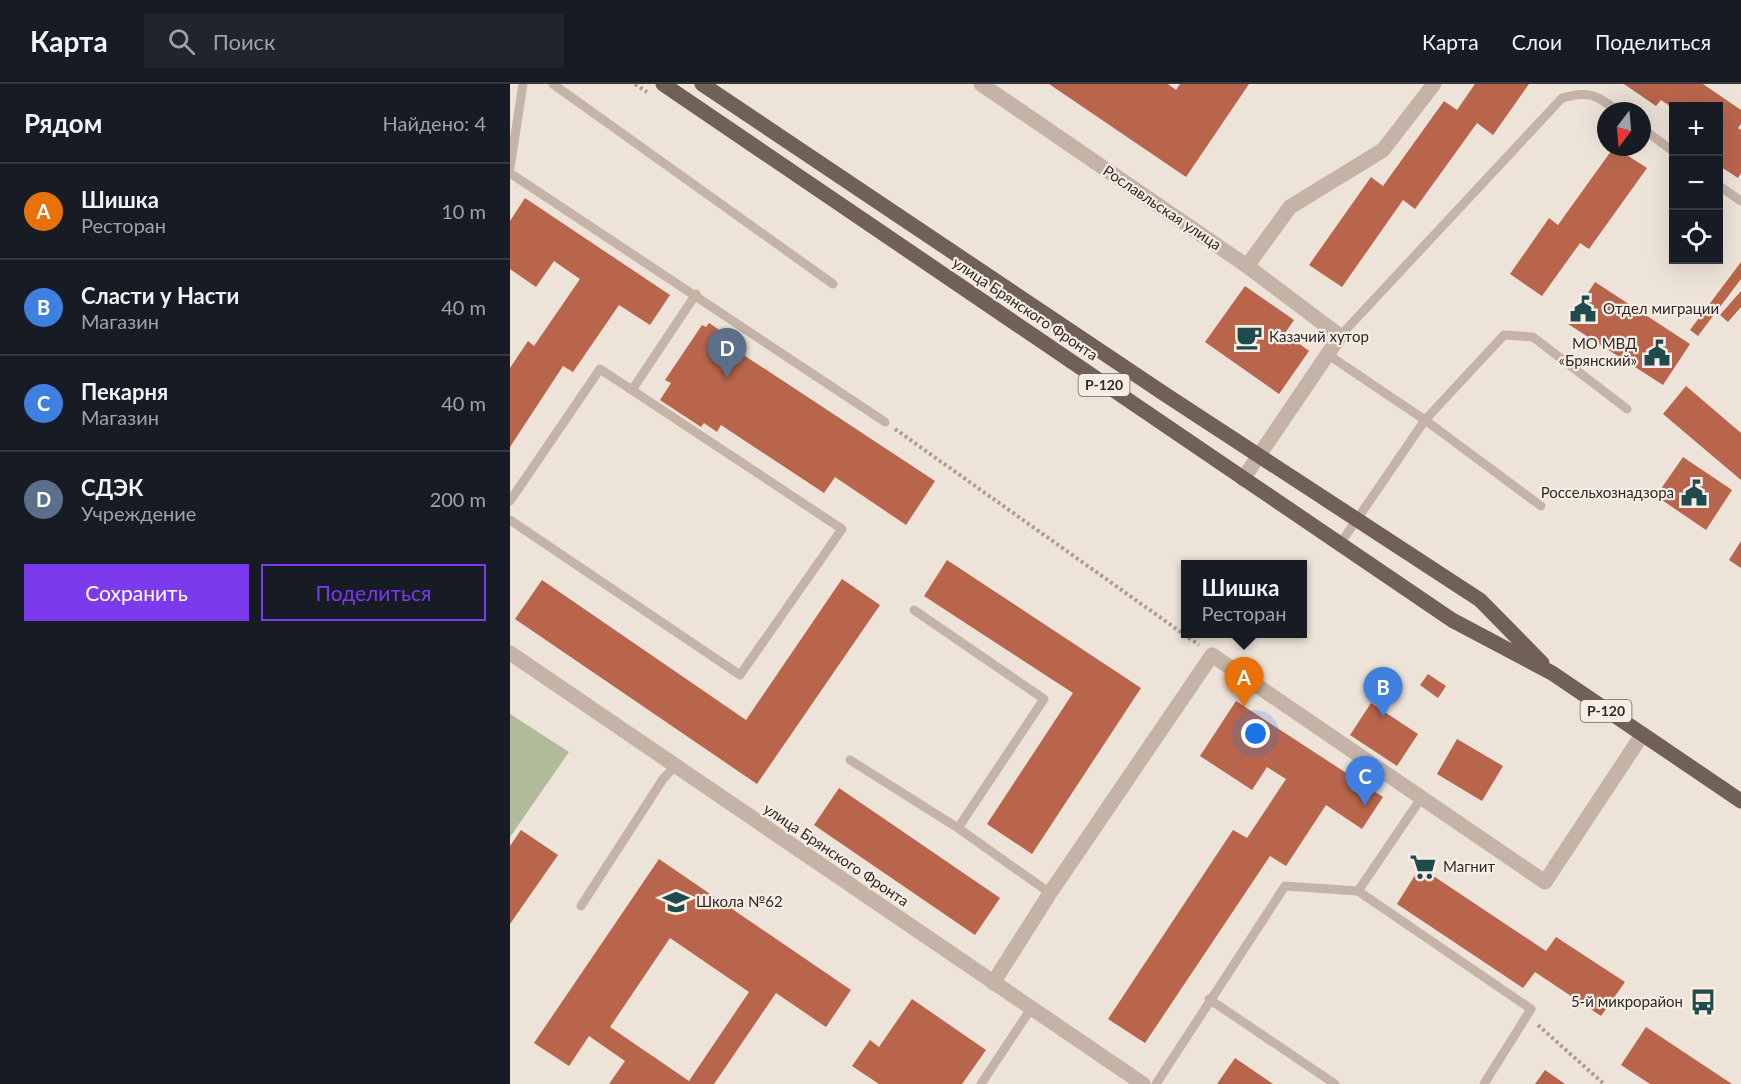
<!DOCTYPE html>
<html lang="ru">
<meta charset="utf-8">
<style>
:root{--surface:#171b24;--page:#20242c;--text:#f1f3f6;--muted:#9ea1a6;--line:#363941;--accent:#7c3aed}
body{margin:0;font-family:Lato,sans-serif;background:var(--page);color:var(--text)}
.controls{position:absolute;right:18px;top:18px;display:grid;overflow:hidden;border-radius:0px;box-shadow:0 6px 24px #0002}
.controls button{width:54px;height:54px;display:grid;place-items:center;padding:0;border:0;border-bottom:2px solid var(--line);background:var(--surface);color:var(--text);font:30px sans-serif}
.compass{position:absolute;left:1087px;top:18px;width:54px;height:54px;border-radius:50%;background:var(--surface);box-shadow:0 6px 24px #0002;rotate:196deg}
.you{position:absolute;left:746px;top:650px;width:21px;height:21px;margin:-15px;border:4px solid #fff;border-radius:50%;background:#1a73e8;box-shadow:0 0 0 9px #1a73e833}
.badge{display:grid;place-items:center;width:39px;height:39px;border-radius:50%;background:var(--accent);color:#fff;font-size:20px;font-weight:700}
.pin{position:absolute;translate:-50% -50px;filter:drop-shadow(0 2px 3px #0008)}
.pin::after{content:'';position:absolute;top:32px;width:21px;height:18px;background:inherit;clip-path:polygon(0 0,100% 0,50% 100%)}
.popup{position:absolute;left:671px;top:476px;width:126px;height:78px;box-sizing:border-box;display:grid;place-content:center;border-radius:0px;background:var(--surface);filter:drop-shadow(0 2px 4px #0005);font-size:20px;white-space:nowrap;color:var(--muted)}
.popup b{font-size:22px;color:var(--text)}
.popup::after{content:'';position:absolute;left:50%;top:100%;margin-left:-12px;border:12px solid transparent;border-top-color:var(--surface)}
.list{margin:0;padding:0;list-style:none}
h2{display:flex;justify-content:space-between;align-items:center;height:78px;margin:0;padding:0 24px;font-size:26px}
h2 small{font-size:20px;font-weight:400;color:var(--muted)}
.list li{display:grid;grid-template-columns:39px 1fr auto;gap:18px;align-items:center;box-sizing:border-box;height:96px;padding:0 24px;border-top:2px solid var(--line)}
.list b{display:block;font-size:22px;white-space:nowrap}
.list p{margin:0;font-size:20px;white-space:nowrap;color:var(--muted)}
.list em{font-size:20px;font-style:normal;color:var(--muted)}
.actions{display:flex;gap:12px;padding:18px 24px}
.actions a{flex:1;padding:14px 0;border:2px solid var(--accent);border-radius:0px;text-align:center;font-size:21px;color:var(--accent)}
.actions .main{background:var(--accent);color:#fff}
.icon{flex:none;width:33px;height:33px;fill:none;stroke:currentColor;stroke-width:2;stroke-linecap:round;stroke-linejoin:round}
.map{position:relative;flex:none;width:1231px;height:1000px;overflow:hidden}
header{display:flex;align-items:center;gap:36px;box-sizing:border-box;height:84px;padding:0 30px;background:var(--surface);border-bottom:2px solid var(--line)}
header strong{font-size:28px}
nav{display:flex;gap:33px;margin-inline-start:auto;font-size:21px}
.search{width:420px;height:54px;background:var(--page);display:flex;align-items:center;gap:15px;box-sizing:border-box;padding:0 21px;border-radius:0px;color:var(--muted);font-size:22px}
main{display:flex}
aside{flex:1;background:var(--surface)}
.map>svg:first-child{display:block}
.green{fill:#b0bb9a}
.building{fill:#b8654c;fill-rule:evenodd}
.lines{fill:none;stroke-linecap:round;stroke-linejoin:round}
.path{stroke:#af9d90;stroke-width:4;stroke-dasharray:3 3;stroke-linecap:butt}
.service{stroke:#c4b3a6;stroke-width:9}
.minor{stroke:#c4b3a6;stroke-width:15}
.primary{stroke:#716058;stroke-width:15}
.labels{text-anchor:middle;stroke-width:4.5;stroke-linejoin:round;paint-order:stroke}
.shield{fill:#f6ede4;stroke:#6c645f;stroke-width:1.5}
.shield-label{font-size:14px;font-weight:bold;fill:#312926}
.street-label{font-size:15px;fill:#312926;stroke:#f6ede4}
.poi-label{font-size:15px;fill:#312926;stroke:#f6ede4;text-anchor:start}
</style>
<header>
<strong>Карта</strong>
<div class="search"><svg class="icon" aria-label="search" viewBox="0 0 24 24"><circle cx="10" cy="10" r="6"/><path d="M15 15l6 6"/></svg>Поиск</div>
<nav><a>Карта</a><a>Слои</a><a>Поделиться</a></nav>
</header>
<main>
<aside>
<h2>Рядом<small>Найдено: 4</small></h2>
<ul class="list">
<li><span class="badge" style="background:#e8710a">A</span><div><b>Шишка</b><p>Ресторан</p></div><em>10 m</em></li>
<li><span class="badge" style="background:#3f7fe0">B</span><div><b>Сласти у Насти</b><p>Магазин</p></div><em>40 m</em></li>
<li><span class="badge" style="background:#3f7fe0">C</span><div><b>Пекарня</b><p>Магазин</p></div><em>40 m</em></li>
<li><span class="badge" style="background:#5c6f8a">D</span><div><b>СДЭК</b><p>Учреждение</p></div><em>200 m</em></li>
</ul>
<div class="actions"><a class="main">Сохранить</a><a>Поделиться</a></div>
</aside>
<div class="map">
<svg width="1231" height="1000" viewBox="0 0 1231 1000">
<rect width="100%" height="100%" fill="#eee3d8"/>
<path class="green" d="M0 630 59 668 0 753Z"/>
<g class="building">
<path d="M539 0H658L666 6 670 0H739L676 93Z"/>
<path d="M965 0H1019L983 51 967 39 905 125 893 116 832 203 799 181 861 93 873 102 934 17 947 26Z"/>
<path d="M1114 0H1193L1231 26V40L1228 44 1231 46V89L1228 94 1208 81V22L1164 25 1151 16 1146 22Z"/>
<path d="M1104 63 1137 84 1079 165 1070 159 1032 212 1000 190 1039 134 1048 141Z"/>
<path d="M15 114 160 211 140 241 109 221 63 288 53 282 0 363V284L18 257 24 262 70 195 44 177 26 203 0 185V137Z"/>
<path d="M1231 178V195L1188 252 1180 246Z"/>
<path d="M1085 198 1180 260 1153 301 1058 240Z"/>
<path d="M735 202 784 236 775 249 799 267 769 310 695 258Z"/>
<path d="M1231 207V223L1218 238 1210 231Z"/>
<path d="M199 239 230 260 226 266 425 397 396 441 325 393 314 409 211 341 207 348 194 339 191 343 150 316 161 299 155 296 192 241 196 243Z"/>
<path d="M1176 302 1231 349V396L1153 330Z"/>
<path d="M1173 373 1222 406 1196 446 1146 412Z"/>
<path d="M1231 457V484L1219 476Z"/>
<path d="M437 476 631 604 522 770 477 740 563 609 414 512Z"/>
<path d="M332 495 370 521 247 700 5 535 32 496 236 636Z"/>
<path d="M918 590 936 602 928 614 910 601Z"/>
<path d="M726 617 873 713 852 745 816 721 776 782 760 772 635 959 598 935 723 746 737 754 776 695 757 683 742 706 690 672Z"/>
<path d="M861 619 908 650 887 682 840 651Z"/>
<path d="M947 655 993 682 972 717 927 690Z"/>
<path d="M329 704 490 814 465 851 304 741Z"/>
<path d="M11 746 48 771 0 840V762Z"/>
<path d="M149 775 341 906 316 943 266 909 204 1000H99L115 977 79 952 59 982 24 959ZM160 854 239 908 179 997 100 943Z"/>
<path d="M910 783 1036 867 1046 853 1115 898 1091 932 1025 888 1013 904 887 820Z"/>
<path d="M402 915 476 966 452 1000H369L342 982 360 956 369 963Z"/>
<path d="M1136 943 1222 1000H1140L1111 981Z"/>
<path d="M725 974 763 1000H707Z"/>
<path d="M1035 986 1055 1000H1025Z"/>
</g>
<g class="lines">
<g class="path">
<path d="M125 0 137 8"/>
<path d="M385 345 689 561"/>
<path d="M1028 941 1094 1000"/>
</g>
<g class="service">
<path d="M43 0 323 200"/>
<path d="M1132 44 1164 68"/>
<path d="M0 84 13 0"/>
<path d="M0 89 375 338"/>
<path d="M1208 101 1231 117"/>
<path d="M830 252 1052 14C1079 6 1086 11 1108 27"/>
<path d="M817 270 915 336 994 251 1023 253 1117 325"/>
<path d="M122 306 186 210"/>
<path d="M0 417 90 285 332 445 230 591 0 436"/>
<path d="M830 460 915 336 1031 422"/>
<path d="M404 526 534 615 448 744"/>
<path d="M340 676 448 744 540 809"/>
<path d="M848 807 1021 925 974 1000"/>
<path d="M71 822 153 695 164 683"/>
<path d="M699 915 825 1000"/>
<path d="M471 1000 522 923"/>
<path d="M646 1000 775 802 848 807 912 713"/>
</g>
<g class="minor">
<path d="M471 0 737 182 830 252 733 395"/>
<path d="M737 182 780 123 873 66 924 0"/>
<path d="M0 569 633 1000"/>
<path d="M483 899 540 809 702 571 1035 798 1132 651"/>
</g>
<g class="primary">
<path d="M153 0 942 536 1042 589 1231 717"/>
<path d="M192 0 656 311 970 516 1032 579"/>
</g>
</g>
<defs>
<g id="civic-bare" transform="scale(2.07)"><path d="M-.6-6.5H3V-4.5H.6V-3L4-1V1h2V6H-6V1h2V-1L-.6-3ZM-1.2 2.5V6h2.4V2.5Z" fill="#204b4d" stroke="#f6ede4" stroke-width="2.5" paint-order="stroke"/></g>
<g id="cafe-bare" transform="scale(2.07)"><path d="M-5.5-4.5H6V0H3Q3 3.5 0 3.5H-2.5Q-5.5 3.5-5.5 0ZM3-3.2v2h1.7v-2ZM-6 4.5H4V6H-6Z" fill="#204b4d" stroke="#f6ede4" stroke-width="2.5" paint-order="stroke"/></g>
<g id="supermarket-bare" transform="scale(2.07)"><path d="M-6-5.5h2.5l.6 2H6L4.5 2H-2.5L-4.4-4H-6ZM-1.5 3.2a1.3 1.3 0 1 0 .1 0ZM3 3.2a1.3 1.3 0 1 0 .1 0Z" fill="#204b4d" stroke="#f6ede4" stroke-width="2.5" paint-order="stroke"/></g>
<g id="school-bare" transform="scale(2.07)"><path d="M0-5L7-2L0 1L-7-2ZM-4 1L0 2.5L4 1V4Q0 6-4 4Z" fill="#204b4d" stroke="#f6ede4" stroke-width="2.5" paint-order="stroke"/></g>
<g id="bus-bare" transform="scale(2.07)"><path d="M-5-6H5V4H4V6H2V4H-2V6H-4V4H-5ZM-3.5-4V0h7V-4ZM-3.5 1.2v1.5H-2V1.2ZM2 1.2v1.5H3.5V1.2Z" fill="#204b4d" stroke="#f6ede4" stroke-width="2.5" paint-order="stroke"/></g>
</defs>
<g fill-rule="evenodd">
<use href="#civic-bare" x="1073" y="225"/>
<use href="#cafe-bare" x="739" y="253"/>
<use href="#civic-bare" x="1147" y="269"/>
<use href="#civic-bare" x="1184" y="409"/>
<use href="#supermarket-bare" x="913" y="783"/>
<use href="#school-bare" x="166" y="818"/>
<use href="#bus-bare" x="1193" y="918"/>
</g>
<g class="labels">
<g class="shield">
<rect x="568.5" y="290" width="51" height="22" rx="4.5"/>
<rect x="1070.5" y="616" width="51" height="22" rx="4.5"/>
</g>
<g class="shield-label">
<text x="594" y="306">Р-120</text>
<text x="1096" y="632">Р-120</text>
</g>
<g class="street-label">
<text transform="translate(652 124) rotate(34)" y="5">Рославльская улица</text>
<text transform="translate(515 225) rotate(34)" y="5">улица Брянского Фронта</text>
<text transform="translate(326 771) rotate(34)" y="5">улица Брянского Фронта</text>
</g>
<g class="poi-label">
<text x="1093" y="230">Отдел миграции</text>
<text x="759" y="258">Казачий хутор</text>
<text x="1127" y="265" text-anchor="end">МО МВД<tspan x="1127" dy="17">«Брянский»</tspan></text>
<text x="1164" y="414" text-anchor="end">Россельхознадзора</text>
<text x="933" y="788">Магнит</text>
<text x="186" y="823">Школа №62</text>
<text x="1173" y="923" text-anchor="end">5-й микрорайон</text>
</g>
</g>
</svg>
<div class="controls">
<button>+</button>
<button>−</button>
<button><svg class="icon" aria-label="locate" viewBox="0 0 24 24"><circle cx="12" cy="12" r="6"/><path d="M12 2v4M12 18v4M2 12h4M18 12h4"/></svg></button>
</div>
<svg class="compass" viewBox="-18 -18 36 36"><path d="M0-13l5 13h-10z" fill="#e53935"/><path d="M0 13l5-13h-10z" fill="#9ea1a6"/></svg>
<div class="you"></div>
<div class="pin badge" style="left:734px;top:623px;background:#e8710a">A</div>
<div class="popup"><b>Шишка</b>Ресторан</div>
<div class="pin badge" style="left:873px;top:633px;background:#3f7fe0">B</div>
<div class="pin badge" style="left:855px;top:722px;background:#3f7fe0">C</div>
<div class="pin badge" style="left:217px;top:294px;background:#5c6f8a">D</div>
</div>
</main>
